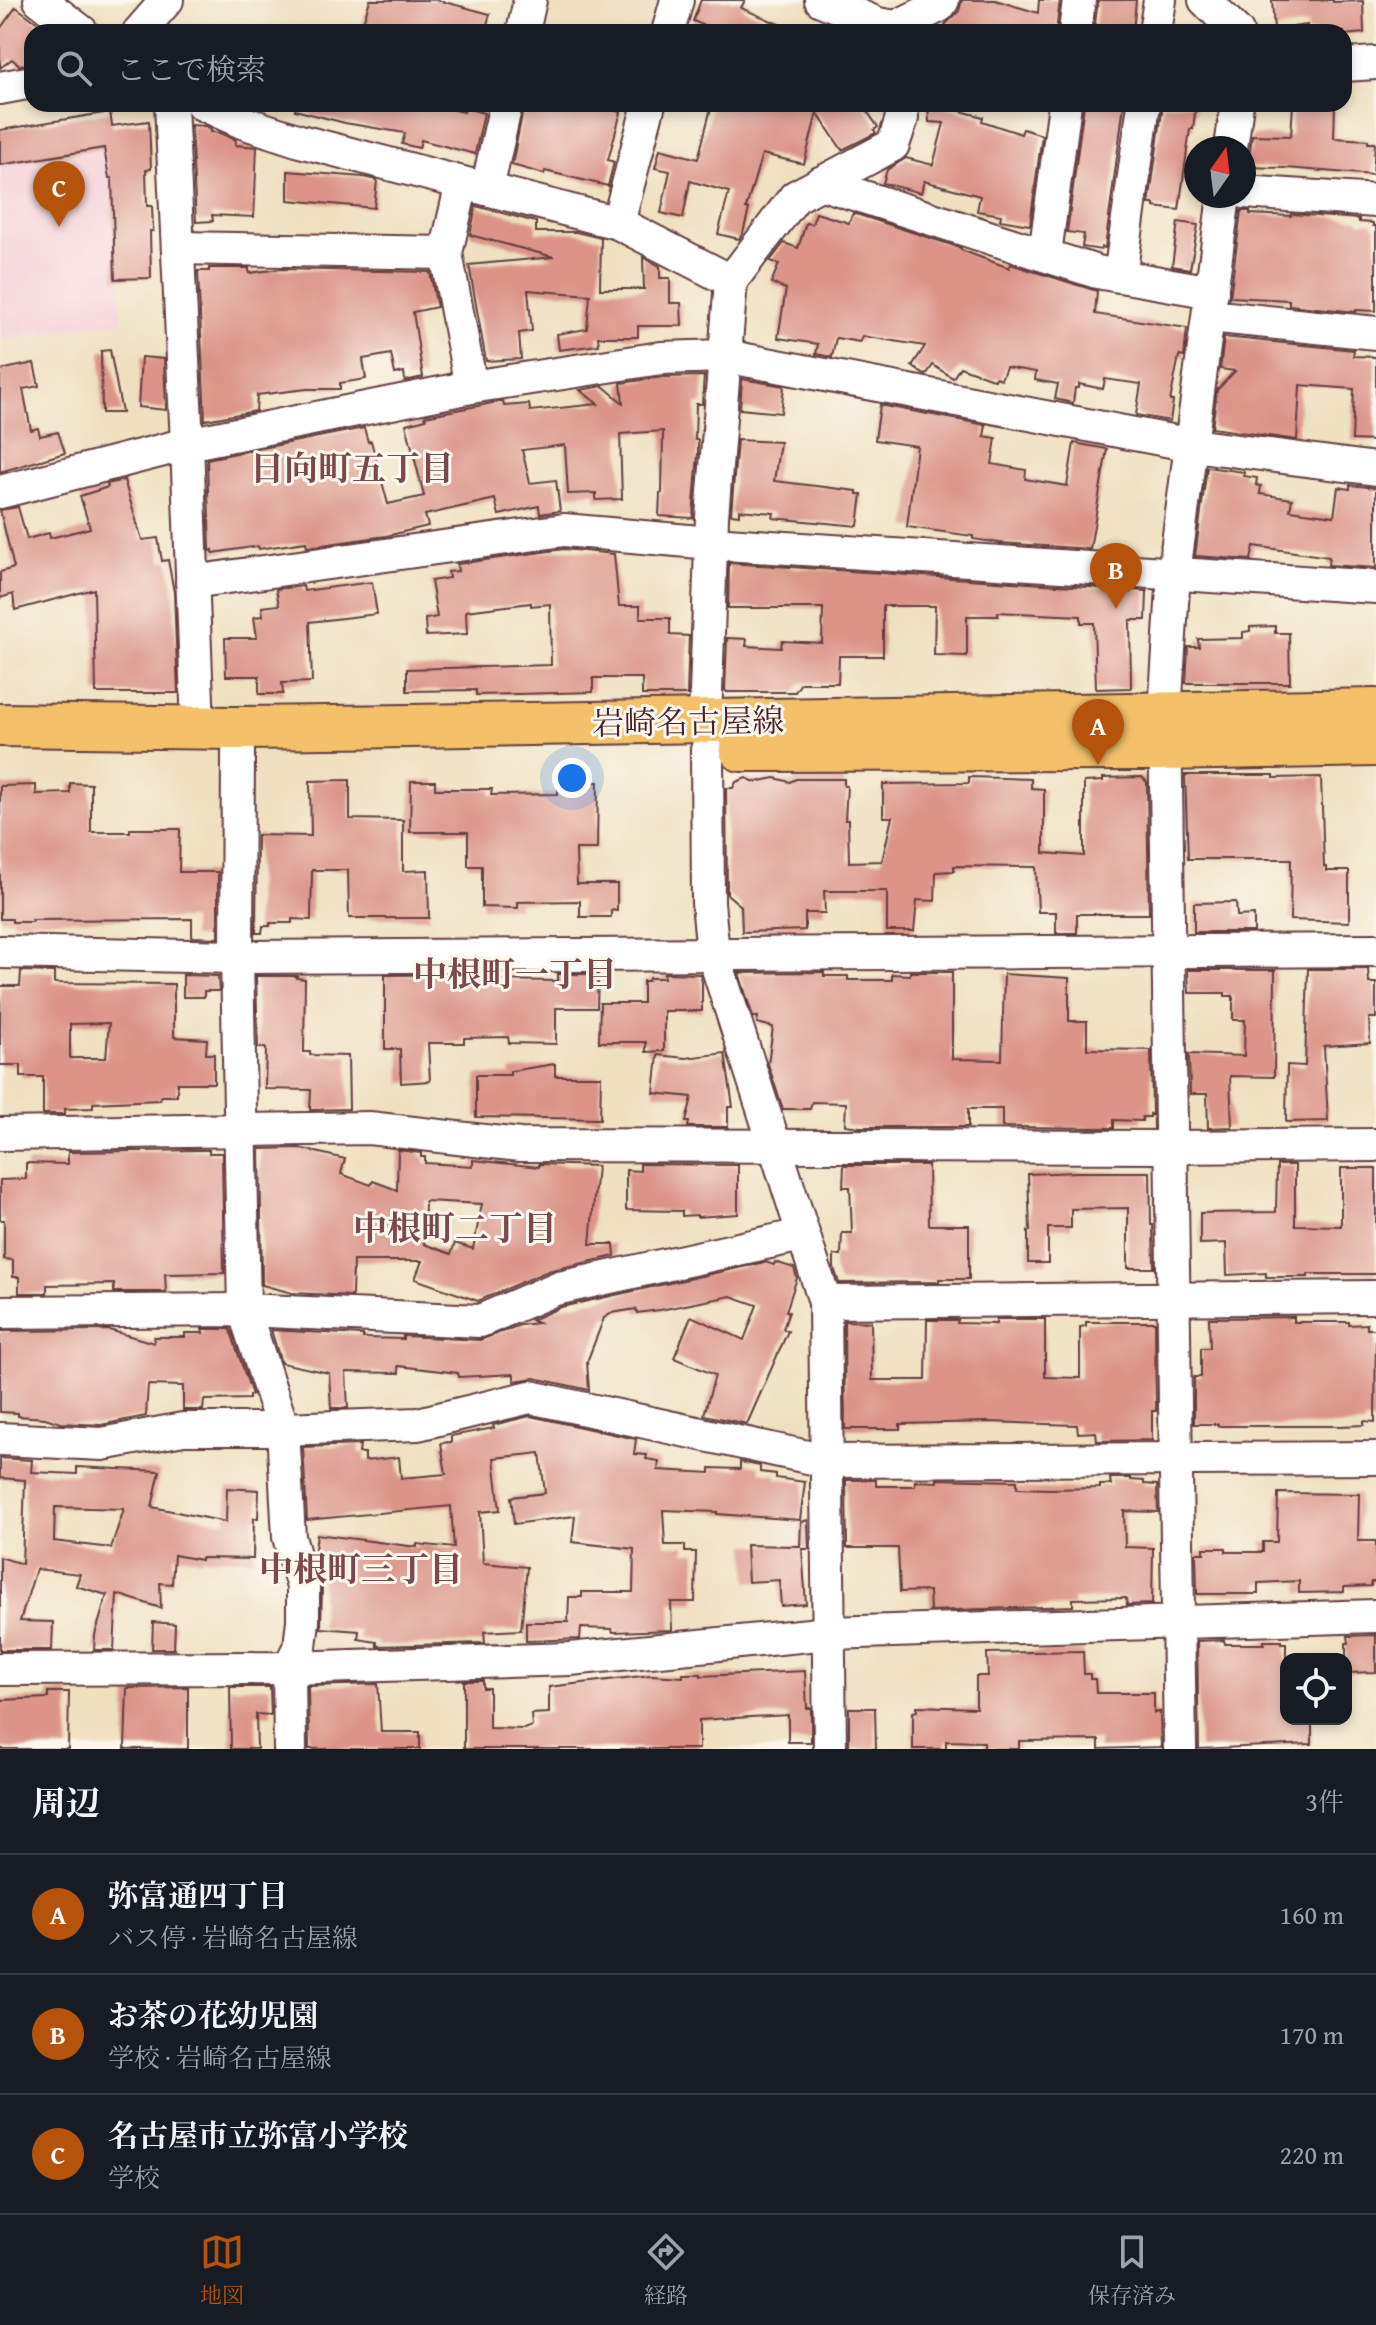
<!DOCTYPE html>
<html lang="ja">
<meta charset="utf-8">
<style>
:root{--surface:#171b24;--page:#20242c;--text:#f1f3f6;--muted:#9ea1a6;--line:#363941;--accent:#b45309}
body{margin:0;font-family:"Gentium Book Plus","Noto Serif JP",serif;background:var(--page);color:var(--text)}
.controls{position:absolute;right:24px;bottom:24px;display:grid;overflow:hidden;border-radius:16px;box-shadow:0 4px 12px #0003}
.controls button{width:72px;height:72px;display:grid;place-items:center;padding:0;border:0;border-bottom:2px solid var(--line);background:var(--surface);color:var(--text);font:40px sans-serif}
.compass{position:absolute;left:1184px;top:136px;width:72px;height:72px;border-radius:50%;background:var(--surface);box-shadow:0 4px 12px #0003;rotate:14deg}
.you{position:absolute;left:572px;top:778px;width:28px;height:28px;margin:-20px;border:6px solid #fff;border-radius:50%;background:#1a73e8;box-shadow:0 0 0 12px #1a73e833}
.badge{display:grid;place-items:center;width:52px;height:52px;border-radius:50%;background:var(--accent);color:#fff;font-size:26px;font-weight:700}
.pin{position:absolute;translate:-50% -66px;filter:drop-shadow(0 2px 4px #0008)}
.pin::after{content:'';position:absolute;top:42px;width:28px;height:24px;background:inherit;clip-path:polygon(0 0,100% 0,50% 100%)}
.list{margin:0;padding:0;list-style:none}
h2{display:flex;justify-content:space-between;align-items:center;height:104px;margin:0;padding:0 32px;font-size:34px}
h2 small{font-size:26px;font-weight:400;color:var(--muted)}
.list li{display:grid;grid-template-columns:52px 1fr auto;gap:24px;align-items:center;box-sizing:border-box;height:120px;padding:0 32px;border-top:2px solid var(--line)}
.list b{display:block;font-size:30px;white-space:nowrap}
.list p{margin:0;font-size:26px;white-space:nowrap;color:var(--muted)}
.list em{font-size:26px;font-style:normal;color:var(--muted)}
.icon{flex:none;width:44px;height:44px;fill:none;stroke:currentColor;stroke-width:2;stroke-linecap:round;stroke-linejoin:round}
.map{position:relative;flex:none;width:1376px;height:1749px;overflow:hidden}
.search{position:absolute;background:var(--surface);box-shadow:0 4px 12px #0003;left:24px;right:24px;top:24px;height:88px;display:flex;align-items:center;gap:20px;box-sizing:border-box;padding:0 28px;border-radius:24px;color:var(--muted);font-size:30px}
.sheet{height:464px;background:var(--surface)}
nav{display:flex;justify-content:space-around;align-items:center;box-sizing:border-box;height:112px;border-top:2px solid var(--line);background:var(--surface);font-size:22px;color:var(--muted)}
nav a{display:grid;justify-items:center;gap:4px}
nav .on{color:var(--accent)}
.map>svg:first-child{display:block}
.built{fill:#f5cfda}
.building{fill:#dc9488;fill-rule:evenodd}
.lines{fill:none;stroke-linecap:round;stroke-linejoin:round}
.minor-casing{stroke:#633c41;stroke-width:36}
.major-casing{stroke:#633c41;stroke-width:46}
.minor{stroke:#fff;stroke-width:32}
.major{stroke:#f4c16a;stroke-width:42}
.labels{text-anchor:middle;stroke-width:6;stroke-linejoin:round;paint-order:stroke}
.street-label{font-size:32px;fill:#4a1f2b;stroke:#fbf7ec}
.neighbourhood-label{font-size:34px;font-weight:bold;fill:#7d484c;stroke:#fbf7ec}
</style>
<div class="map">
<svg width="1376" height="1749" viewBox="0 0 1376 1749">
<rect width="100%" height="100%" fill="#fbf7ec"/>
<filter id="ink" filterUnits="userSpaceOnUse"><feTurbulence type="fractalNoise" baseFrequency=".0125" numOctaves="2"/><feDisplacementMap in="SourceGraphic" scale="16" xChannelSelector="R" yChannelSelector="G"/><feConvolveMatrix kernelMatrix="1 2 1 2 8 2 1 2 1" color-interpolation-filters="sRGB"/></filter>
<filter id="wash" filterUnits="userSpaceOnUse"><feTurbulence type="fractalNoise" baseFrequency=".006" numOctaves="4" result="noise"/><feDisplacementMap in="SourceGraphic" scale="32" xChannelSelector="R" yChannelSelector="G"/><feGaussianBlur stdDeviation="1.8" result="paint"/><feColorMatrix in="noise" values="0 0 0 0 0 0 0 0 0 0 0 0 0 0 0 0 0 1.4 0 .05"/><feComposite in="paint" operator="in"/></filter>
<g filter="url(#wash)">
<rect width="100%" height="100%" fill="#efe0c0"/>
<path class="built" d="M114 115 122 322 0 340V133Z"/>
<g id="blocks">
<g class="building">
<path d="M370 0H437L490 14 485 32H360Z"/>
<path d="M701 0H745L741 8 798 32H720L693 21Z"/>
<path d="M962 0H995L1038 13 1039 0H1060L1056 32H942L946 24 959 11Z"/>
<path d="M1098 0H1136L1133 32H1094Z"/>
<path d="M1272 0H1333V2L1363 1 1364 33 1344 35V32H1307V25L1274 30Z"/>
<path d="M16 7 50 32H32V64L19 65 12 59 0 68V29Z"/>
<path d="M296 104H428L464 112 465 108 484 113 475 154 421 140 419 148 402 144 405 133 345 123 295 110Z"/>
<path d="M524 104H590L621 112 608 160 614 162 608 186 545 171 544 174 512 165Z"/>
<path d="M712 104H862L878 127 874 130 876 133 842 150 817 113 804 164 762 154 746 208 749 209 743 233 739 239 718 234 729 192 690 181 683 218 661 213 670 171 655 168 660 149 698 159Z"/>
<path d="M928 104H935L983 117 982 121 1021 134 1023 129 1042 135 1030 225 1000 220 1001 215 977 211 980 196 924 181 921 193 883 183 887 170 906 158 933 165 944 123 929 122Z"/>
<path d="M1084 104H1124L1105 248 1102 247 1101 250 1082 247 1084 234 1067 232Z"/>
<path d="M1163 104H1196L1193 129H1190L1179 210 1154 207V204H1149Z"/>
<path d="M1293 104H1335L1334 138 1368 140V143H1375L1373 175 1286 168 1244 167V161L1250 151 1252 135 1291 136Z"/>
<path d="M110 112 112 126 149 121 151 169 146 170 147 206H152L153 231H150L151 278 115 279 112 178H109L104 148 0 165V130Z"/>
<path d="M191 125 204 126 211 129V132L220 133 236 140 235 145 257 147 254 217 212 215 213 221 196 222Z"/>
<path d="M288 171 363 177 377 180 374 208 288 200Z"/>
<path d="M476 206 536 222V232H576L601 238 600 289H644L643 257 660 266V278H670V303H681L682 326H638V337H598L599 345 559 350 557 334 587 329 590 295 528 290 532 331 519 333 521 359 486 361 469 265 554 257 470 235Z"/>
<path d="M1241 211H1250V214L1291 216V214L1359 219V222L1373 223V226H1376V311L1356 310V312L1289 305V300L1230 297Z"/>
<path d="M816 213 849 223 853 213 961 248V250L1009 268 1010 264 1097 291 1095 314 1187 328 1184 357 1179 356 1170 401H1173L1170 421 1136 415 1141 384 1105 379 1103 389 1079 384V388H1075L1073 403 1055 399 1058 384 1035 380 1036 372 1006 367 1001 379 996 377 995 380 960 367 953 378 933 365 926 375 923 374 912 366 925 346 862 336 860 342 836 338 832 357 816 354 818 344 778 338 786 289 771 283 779 264 770 261 784 243 798 248 806 223 812 224Z"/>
<path d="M1178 222 1198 225 1190 269 1172 266Z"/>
<path d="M209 268H249V273L280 269 430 272 437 307 413 312 423 377 405 381 404 372 395 374 391 354 363 359 366 379 340 383V389H307L257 395 256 411 205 420 198 271H209Z"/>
<path d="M1224 337 1354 350 1353 356 1376 357V441L1352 440 1354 389 1300 385 1297 440 1212 428 1217 390 1235 371 1220 369Z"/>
<path d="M110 350 122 413H102L101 351Z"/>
<path d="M141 357 164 359 166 410 138 407Z"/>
<path d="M34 363 39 386 23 389 31 430 38 428 40 436 58 432 65 453 0 472V370Z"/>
<path d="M704 376 702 404H696L695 440H698V453L693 518 659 516 660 493H662L663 431 620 434 622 499 596 500V493L568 494 565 445 522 450 530 483 556 480 560 511 540 514 539 506 499 515 495 499 425 515 428 526 386 536 307 547 306 542 259 549 258 546 213 553V550L210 551 207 459 364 428 368 442 371 441 388 504 424 496 406 424 426 419 425 416 503 401 504 406 529 404 530 411 598 404 580 390 603 386 623 403 621 383 663 377Z"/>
<path d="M742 379 784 386 781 413 740 409Z"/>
<path d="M880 405 986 425 984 436 996 438 992 464 1026 470 1025 479 1067 486 1074 443 1107 449 1090 549 1000 543 973 539V536L907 527 917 446 875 440Z"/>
<path d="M737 440 780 442 774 481 857 491V494H862L858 526 773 518 774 513 739 510V515L731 514Z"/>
<path d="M1207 467 1244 472V476L1257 478 1256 485 1261 486 1260 494 1292 499 1290 510 1334 516 1338 487 1350 489V485L1376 488V568L1328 565 1329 557 1254 546 1251 560 1195 556Z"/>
<path d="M124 480 142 540 158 538 162 561 168 560 174 592 178 693H96L94 589 15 610 13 594 0 598V572L14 568 0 510 18 507 27 539 49 533 50 538 90 528 80 496 108 487 107 484Z"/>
<path d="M564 549 614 554 619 606H640V618H670V635L689 636 687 695H642V678H593V692L476 695V690L407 691V669L551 665 550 604 531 606V603L466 611 467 634 426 636 425 619 437 617 431 581 449 578 448 572 458 571 457 564Z"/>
<path d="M729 563 1147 591 1146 620H1130L1131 688 1096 689 1094 623H1081V616L998 612V616H967V656L934 655 935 606H883V656H839L838 683H801L795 692H727L725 690 727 638 747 639 746 646 781 648 782 641 822 643 823 608H728Z"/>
<path d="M372 582 377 614 310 622 312 682 282 683 283 694H259V676H226L225 638H257L254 617 263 616 262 607 279 605 276 589 303 586 304 591Z"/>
<path d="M1275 626V633H1289L1290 683H1186L1188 647H1199L1198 639 1243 638V632L1250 631V627Z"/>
<path d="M1185 775H1274V778L1321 777 1324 867H1326V871H1349V922L1290 920 1291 859H1188Z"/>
<path d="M969 777 1031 779V788L1044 789V853L1084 856V782L1103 781V778L1142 777 1147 782 1149 914H1077V933H1056V912H1038L1036 867 954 866V871L936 872 935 901 917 900 914 931H887V891H824L825 913H805V930L742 932 741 906 727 894 726 788H733L736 782 746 778 755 782 775 778 790 782 796 779H844V786H847L845 820H848L849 862 882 861 892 817H883V784L969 783Z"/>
<path d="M350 780V819L403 820V871L428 870 429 918H349L348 870H312L311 920 292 919V923H270V926H263L262 933H256L257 835 311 836 310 781Z"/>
<path d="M411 781H435V789H492L491 795 558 794V782H598L597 849H576L577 884H617V911L611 910V917H580V901L518 902V908L482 907V866H468V832H410Z"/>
<path d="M70 783 91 784V832H130V829H180L179 872H218V938L192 937V919L32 920V922H12V919H0V786L36 785V794L70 793Z"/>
<path d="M1236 902 1237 916 1254 915V932H1194V903Z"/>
<path d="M1308 969H1368L1369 983H1376V1018H1369L1370 1043 1324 1046 1328 1121 1286 1122 1287 1065 1305 1066Z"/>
<path d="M1188 970H1275L1274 1077 1230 1076 1232 1127 1208 1128 1207 1094H1190L1189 1054 1244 1056 1245 1020H1233V996H1225V993H1189Z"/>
<path d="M21 971 54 972V983L174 984V1037L207 1039 206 1054H214V1083H177V1096H161L160 1100 93 1103V1108L65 1109V1114H43V1077H21V1065H0V986H20ZM109 1023 106 1058H70V1024Z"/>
<path d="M824 972V976H848V980H892V974L910 975V972H952V1059L1002 1060 1004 974 1069 978V1021H1087V1049L1151 1050 1152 1115 1150 1114V1117H1142V1121L1114 1120V1128L1002 1127V1109H968V1127H860L845 1125 846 1103 812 1102 810 1109H783L768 1064 773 1027 757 1023 758 1017H753L739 973Z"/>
<path d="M664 973 700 974 702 982V1011H664V1051L646 1052V1042H599L600 1003H643V981H648L649 978H664Z"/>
<path d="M486 974V980L558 981V974H598L597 1008H556V1044L509 1043 508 1037 464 1038V1043H428L430 1081 401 1083 400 1049H385V975Z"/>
<path d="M183 975 218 976 219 991H204V997H183Z"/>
<path d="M256 976H297L296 978 305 979 304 1052H310V1055L348 1056 349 1109 310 1110 311 1090 265 1089 266 1048H258Z"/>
<path d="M725 1053 733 1107H728V1127H688L689 1122H686L692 1097 654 1093 658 1055 686 1058Z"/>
<path d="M555 1064V1076H601L600 1119 476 1117V1075H510V1071Z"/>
<path d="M299 1148 345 1159 341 1174 371 1185 373 1181 397 1190 398 1150 421 1153V1157H425V1163L473 1166V1160L539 1167V1164L597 1166 590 1244H614L615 1256 548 1271 478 1301 415 1279 422 1261H353L352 1296 292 1293 262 1285 260 1149ZM425 1201 482 1204 473 1249 455 1243 451 1254 424 1244Z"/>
<path d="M201 1150H209V1153H222L224 1273 165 1274 166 1292H114V1284L47 1285V1293H19V1277H13V1260L4 1259V1220H0V1180L26 1179V1163L68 1164V1152Z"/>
<path d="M640 1164 738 1165V1214L697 1217V1215L682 1216V1211L626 1210V1170L640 1171Z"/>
<path d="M844 1165H928L929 1225H969V1279H939V1282L839 1283 834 1268V1255H841L842 1233H852L850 1187H843Z"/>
<path d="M1277 1165H1295V1225L1341 1226V1168H1376V1274H1308V1277H1266V1273L1227 1275 1226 1243 1200 1244V1213L1276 1212Z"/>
<path d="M1077 1172H1150L1151 1225H1153L1154 1268H1128V1208L1071 1209V1228H1048V1263H1028V1231H1030L1028 1174Z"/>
<path d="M765 1262 774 1265 775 1262 794 1268 797 1278 786 1311 789 1312 783 1329 788 1331 747 1424 704 1415 715 1375 674 1358 691 1316 744 1340 757 1305 731 1296 660 1310 637 1313 636 1309 612 1313 604 1318 587 1362 589 1390 534 1378 514 1381V1374L459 1377 458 1373 398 1366 399 1373 346 1372 348 1408H331L329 1373 281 1363 271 1330 363 1335V1338L403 1339V1336L480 1340 520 1325 538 1323 531 1320 561 1307Z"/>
<path d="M1294 1317V1322H1349V1325L1367 1324V1329H1376L1375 1422 1364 1421V1425L1340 1426H1218V1424H1194V1377H1201V1348H1210L1209 1318Z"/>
<path d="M996 1319H1045V1377L1080 1378V1327L1086 1326V1322H1155L1156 1411H1152V1440L1097 1441 1096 1432 1078 1433 1077 1425 987 1422 900 1424V1429H845L844 1321 871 1322 872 1380H926L927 1320H958L957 1323 996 1324Z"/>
<path d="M202 1329H230L252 1395H249V1399L204 1400 203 1410H183V1386L148 1385 146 1416 101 1425 61 1423 45 1418 18 1416V1413L0 1412V1331L109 1330 154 1343V1337H185V1333H203Z"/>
<path d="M530 1416 636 1439 634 1454 647 1455 646 1459 659 1461 658 1470 710 1473V1468L740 1469V1462L760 1466V1472L776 1474V1478L805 1482 800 1520 717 1514V1512L663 1510 665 1545H685V1552H696L695 1602H671L672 1630 613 1632 612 1629 581 1628 580 1639 526 1641V1622H568L569 1597H582V1592H633L634 1549 572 1542 575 1516 514 1524 511 1497 545 1493 540 1453 494 1458 500 1510 480 1512 483 1563 527 1567 521 1630 484 1632 485 1643 377 1646V1642L358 1639 359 1631 321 1628 322 1587 314 1557 317 1534 417 1547V1544L454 1548 451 1506 307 1520 303 1447 360 1445 359 1453H365V1461L399 1457 401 1478 446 1474 441 1443 451 1442V1436L494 1428 493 1425Z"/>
<path d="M0 1458 32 1460 31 1472 77 1474V1467L160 1471 152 1507 226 1522 227 1488 259 1490 258 1518H254L253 1559 201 1558V1560L174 1555 172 1584 160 1583 161 1608 117 1594 114 1650H94L95 1635 107 1595 76 1586 80 1574 36 1569 20 1621 53 1622 52 1650H0V1557L22 1564 25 1480 0 1478ZM55 1507 124 1509 111 1548 54 1541Z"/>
<path d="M1110 1478H1131V1480L1144 1481V1484L1157 1485 1158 1512 1124 1511 1125 1547 1153 1548 1152 1604 1127 1605 1126 1598 1073 1599V1606L930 1611 929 1591 900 1592 898 1548H847L846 1480H876V1486H915V1481L937 1482V1479L1017 1481V1488L1050 1489 1100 1488V1485H1111Z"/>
<path d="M1278 1493 1359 1494 1358 1541H1376V1582H1371V1586L1344 1587V1592L1299 1593V1581L1258 1583V1594H1197L1196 1553H1204V1548H1226V1552H1263V1542H1277Z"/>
<path d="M808 1520 809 1549H802L806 1604 781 1606 779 1580 748 1582 746 1545 800 1546 801 1522Z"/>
<path d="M153 1622 175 1624 174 1649H152Z"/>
<path d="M1376 1635V1672L1346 1673V1643H1349L1348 1636Z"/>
<path d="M1224 1640 1225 1644H1264V1641H1281V1643H1286V1719H1312V1744L1199 1749 1197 1641Z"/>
<path d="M1083 1651 1084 1674H1090V1679H1095L1096 1693H1154V1713L1160 1712 1161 1747 1099 1749V1740L1019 1741V1749H984V1742L946 1741V1749H913V1712L917 1711V1706L976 1708V1676H988L987 1653Z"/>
<path d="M805 1671 807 1708H811V1742H788V1715L699 1720V1749H464V1681H483V1688H489V1728L524 1729 532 1726 531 1714 549 1713V1687L651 1675 683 1677V1674H701V1676Z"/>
<path d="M378 1684 381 1732H420V1749H309L308 1686Z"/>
<path d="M188 1687V1749H125L127 1688Z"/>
<path d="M230 1687H270L271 1715 256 1714 257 1749H231Z"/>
<path d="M48 1692H69L68 1749H0V1700L48 1698Z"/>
<path d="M849 1708H875L876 1749H849Z"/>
</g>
</g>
</g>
<g filter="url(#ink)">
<use href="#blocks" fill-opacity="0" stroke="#633c41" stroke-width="2"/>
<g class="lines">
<g class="minor-casing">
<g id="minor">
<path d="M40 0 82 32"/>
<path d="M821 0 878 24 896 27 939 6 943 0"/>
<path d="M1205 0 1237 32"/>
<path d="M139 32 167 0"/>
<path d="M523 32 530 0"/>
<path d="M668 32 677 0"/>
<path d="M1075 32 1079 0"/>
<path d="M1155 32 1160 0"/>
<path d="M1344 65 1376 63"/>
<path d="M0 88 32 82"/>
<path d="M171 104 187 444 198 727"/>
<path d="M202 104 242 122 300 141 618 223 731 281"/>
<path d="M1231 148 1237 104"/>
<path d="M462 183 446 253 471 387"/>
<path d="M820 183 1097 272 1212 292"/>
<path d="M487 189 506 104"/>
<path d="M1244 192 1376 201"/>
<path d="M618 223 649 104"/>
<path d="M178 248 446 253"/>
<path d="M1045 254 1065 104"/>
<path d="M1120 276 1144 104"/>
<path d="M1209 316 1376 333"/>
<path d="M0 492 187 444 471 387 661 358 725 356 1192 445 1376 469"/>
<path d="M192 582 564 530 711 543 1376 587"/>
<path d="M705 722 712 517 731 281 795 197 893 145 902 118 901 104"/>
<path d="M707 750 708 903 713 953 825 1302 830 1749"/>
<path d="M238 752 237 957 244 1310 283 1429 289 1537 303 1587V1621L300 1646 289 1668 290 1749"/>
<path d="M0 952 237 957 1376 950"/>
<path d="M0 1134 369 1128 520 1145 1170 1147 1376 1145"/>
<path d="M825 1302 1376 1297"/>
<path d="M0 1312 244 1310 480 1321 555 1289 802 1235"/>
<path d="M0 1439 102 1444 183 1429H283L418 1424 530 1397 826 1461 1376 1458"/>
<path d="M0 1669 289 1668 570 1659 829 1633 1376 1616"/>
<path d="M1180 1749 1165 713 1174 573 1224 196"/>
</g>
</g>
<g class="major-casing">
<g id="major">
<path d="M0 725 235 728 409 726 1376 710"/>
<path d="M741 750 1164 749 1376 745"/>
</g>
</g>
<use href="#minor" class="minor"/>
<use href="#major" class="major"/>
</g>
</g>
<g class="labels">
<g class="street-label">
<text transform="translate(688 722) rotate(-1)" y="11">岩崎名古屋線</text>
</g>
<g class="neighbourhood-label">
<text x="352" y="480">日向町五丁目</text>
<text x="515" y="986">中根町一丁目</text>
<text x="455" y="1240">中根町二丁目</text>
<text x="361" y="1581">中根町三丁目</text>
</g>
</g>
</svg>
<div class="controls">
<button><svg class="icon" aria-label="locate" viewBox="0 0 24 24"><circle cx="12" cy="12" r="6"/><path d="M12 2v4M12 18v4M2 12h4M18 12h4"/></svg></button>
</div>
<svg class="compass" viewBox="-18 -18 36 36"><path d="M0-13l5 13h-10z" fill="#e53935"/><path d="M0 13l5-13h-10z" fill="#9ea1a6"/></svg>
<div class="you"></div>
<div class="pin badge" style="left:1098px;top:765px">A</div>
<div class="pin badge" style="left:1116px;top:609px">B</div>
<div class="pin badge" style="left:59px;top:227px">C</div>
<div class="search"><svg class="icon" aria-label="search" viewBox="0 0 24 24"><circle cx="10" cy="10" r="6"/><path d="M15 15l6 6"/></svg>ここで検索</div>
</div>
<section class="sheet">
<h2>周辺<small>3件</small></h2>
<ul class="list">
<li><span class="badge">A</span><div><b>弥富通四丁目</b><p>バス停 · 岩崎名古屋線</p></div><em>160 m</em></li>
<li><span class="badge">B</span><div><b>お茶の花幼児園</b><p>学校 · 岩崎名古屋線</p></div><em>170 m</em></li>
<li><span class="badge">C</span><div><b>名古屋市立弥富小学校</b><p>学校</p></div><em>220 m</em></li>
</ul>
</section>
<nav>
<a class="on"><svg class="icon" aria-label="map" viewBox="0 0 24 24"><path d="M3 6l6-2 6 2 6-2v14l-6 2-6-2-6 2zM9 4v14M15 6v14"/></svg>地図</a>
<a><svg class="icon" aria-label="directions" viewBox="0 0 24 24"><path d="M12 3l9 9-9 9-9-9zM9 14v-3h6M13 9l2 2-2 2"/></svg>経路</a>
<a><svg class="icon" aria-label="saved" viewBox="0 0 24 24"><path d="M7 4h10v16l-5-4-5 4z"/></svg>保存済み</a>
</nav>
